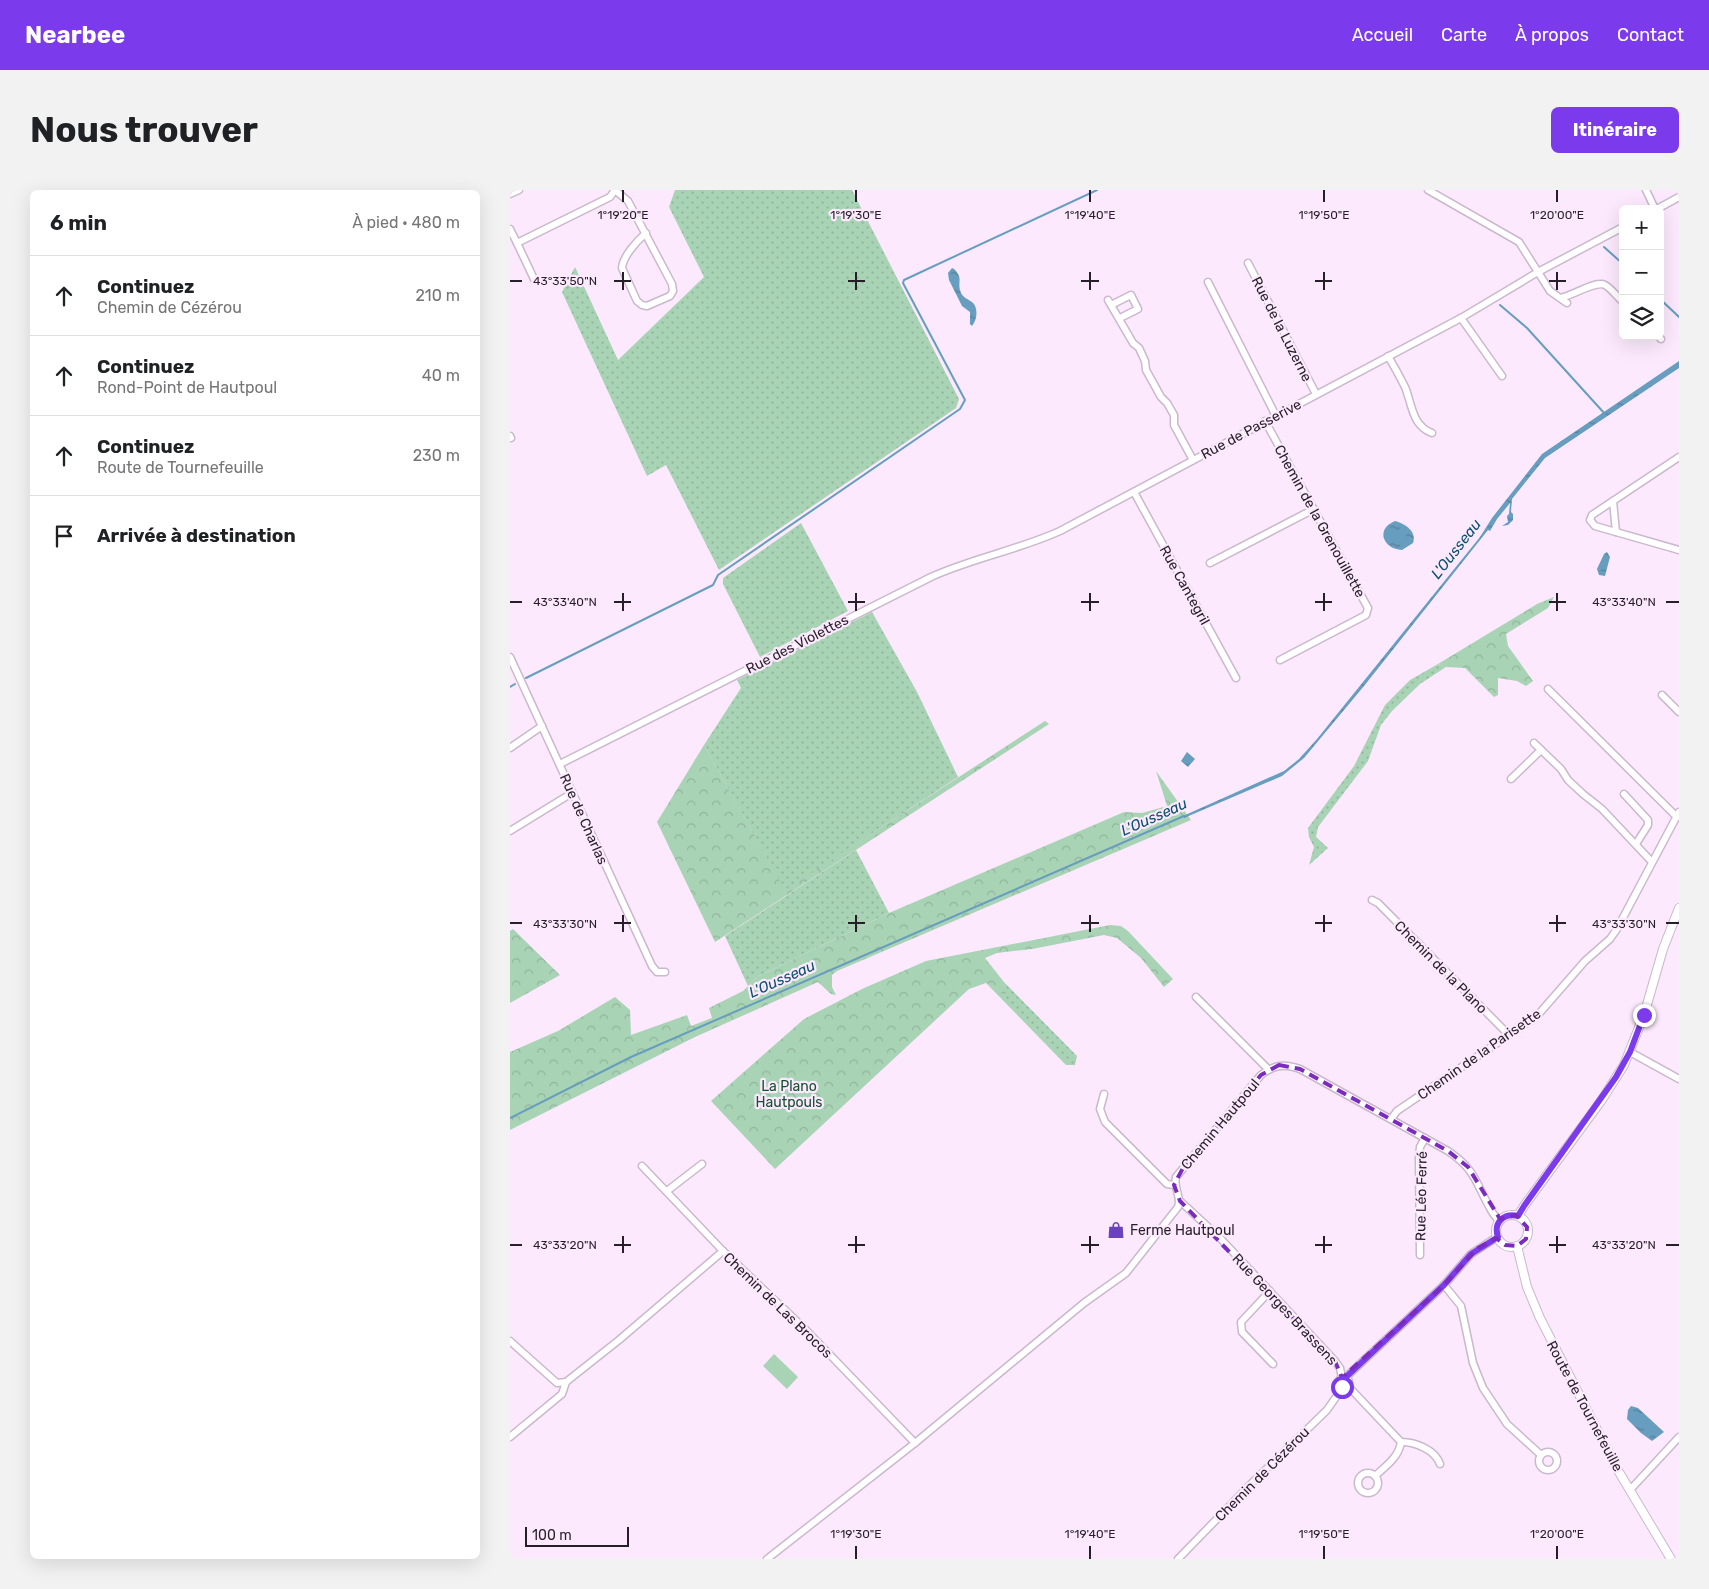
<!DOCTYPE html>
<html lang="fr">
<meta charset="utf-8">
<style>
:root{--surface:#fff;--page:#f2f2f2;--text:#202124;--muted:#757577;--line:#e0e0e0;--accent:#7c3aed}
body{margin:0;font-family:Rubik,sans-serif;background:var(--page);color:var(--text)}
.controls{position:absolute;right:15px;top:15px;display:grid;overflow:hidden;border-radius:8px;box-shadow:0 5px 20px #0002}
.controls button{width:45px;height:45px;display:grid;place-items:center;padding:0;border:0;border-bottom:1px solid var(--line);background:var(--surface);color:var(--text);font:25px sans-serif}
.scale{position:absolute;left:15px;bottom:12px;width:104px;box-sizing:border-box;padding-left:5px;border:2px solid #261f27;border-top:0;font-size:14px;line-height:18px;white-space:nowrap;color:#261f27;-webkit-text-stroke:4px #fce9fd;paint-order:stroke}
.stop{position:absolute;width:15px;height:15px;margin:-11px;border:4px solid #7c3aed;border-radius:50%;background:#fff}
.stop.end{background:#7c3aed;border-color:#fff;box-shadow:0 1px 5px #0008}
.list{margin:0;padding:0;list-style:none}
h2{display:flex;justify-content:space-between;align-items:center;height:65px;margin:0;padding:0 20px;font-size:21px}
h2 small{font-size:16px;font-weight:400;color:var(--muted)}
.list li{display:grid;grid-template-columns:32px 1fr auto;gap:15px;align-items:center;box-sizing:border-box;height:80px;padding:0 20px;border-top:1px solid var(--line)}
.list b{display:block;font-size:19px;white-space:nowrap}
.list p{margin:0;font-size:16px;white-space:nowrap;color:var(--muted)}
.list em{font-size:16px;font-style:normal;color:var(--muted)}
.icon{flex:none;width:28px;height:28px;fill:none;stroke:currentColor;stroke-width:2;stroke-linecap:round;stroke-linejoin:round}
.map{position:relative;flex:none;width:1169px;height:1369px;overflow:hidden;border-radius:8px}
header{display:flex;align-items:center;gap:30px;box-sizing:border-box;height:70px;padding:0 25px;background:var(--accent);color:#fff}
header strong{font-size:24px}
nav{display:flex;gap:28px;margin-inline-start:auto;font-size:18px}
.intro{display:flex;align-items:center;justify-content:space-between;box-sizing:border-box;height:120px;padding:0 30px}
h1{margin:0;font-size:35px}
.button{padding:12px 22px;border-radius:8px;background:var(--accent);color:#fff;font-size:18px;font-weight:700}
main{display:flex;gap:30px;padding:0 30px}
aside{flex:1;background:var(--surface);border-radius:8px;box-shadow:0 5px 20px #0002}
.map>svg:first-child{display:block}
.grass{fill:url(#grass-dots)}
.forest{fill:url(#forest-crowns)}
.pitch{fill:#a9d3b5}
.water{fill:url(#water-ripples)}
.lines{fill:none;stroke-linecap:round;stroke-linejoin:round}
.stream{stroke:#679dbe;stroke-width:2}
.minor-casing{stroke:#cab8cc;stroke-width:9}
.tertiary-casing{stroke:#cab8cc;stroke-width:10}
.minor{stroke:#fff;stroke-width:6}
.tertiary{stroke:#fff;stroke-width:8}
.route{stroke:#7c3aed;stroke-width:6}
.marked{fill:none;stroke:#7b2cbf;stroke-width:4;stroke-dasharray:10 6;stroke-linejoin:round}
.ticks{fill:none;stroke:#261f27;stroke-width:2}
.labels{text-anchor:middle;stroke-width:4.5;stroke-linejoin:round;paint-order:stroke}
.street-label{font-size:14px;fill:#261f27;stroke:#fce9fd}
.park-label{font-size:14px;fill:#12502e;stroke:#fce9fd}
.poi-label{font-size:14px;fill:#261f27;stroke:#fce9fd;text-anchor:start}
.water-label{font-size:15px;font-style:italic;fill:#095071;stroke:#fce9fd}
.ticks-label{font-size:12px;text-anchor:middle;fill:#261f27;stroke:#fce9fd;stroke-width:4.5;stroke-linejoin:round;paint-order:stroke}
</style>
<header>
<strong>Nearbee</strong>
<nav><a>Accueil</a><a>Carte</a><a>À propos</a><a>Contact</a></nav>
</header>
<div class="intro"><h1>Nous trouver</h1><a class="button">Itinéraire</a></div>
<main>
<aside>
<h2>6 min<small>À pied · 480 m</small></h2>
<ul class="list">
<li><svg class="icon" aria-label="ahead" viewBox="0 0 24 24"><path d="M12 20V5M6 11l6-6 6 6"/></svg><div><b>Continuez</b><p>Chemin de Cézérou</p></div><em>210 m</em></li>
<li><svg class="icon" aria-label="ahead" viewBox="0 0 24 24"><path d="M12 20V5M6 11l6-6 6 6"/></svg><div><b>Continuez</b><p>Rond-Point de Hautpoul</p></div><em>40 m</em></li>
<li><svg class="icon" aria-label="ahead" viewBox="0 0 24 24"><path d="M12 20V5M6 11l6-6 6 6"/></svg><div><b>Continuez</b><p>Route de Tournefeuille</p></div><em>230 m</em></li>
<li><svg class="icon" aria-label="arrive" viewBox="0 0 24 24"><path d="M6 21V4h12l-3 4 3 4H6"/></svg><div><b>Arrivée à destination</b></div></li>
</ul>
</aside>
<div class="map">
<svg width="1169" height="1369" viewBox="0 0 1169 1369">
<defs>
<pattern id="grass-dots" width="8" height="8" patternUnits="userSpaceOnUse" patternTransform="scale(1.25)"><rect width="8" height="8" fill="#a9d3b5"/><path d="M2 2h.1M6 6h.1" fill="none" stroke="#91b59c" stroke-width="1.8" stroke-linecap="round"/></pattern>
<pattern id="forest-crowns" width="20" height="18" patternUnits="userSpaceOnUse" patternTransform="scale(1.25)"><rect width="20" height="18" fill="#a9d3b5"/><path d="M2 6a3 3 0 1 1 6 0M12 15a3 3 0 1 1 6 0" fill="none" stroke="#91b59c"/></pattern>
<pattern id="water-ripples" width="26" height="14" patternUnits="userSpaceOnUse" patternTransform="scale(1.25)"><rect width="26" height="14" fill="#679dbe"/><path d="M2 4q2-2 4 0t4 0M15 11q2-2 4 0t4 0" fill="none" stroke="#557f9a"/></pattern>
</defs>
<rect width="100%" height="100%" fill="#fce9fd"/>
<g class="grass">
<path d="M165 0H342L449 209 446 218 209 380 156 275 137 286 52 102 65 77 108 170 194 87 159 17Z"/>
<path d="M291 333 338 421 250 467 213 394V388Z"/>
<path d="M362 422 407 502 448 587 275 701 194 555 231 498 227 490Z"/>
<path d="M928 474 936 477 910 494 882 521 871 535 858 571 808 637 806 647 818 658 799 675 804 657 799 647 798 638 844 576 875 515 900 490Z"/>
<path d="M346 660 379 723 247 787 238 796 215 746Z"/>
<path d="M494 792 567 866 565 875H556L476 793 495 804Z"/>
</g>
<g class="forest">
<path d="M1044 407 1038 418 996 444 998 456 1023 491 1016 496 1007 491 988 488V505L984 507 955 478 936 477 928 474 1027 414Z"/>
<path d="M535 531 539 534 205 752 147 632 194 555 275 700Z"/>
<path d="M646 581 681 630 327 781 322 785V797L326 805 321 804 308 792 185 847 0 940V862L48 841 105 807 120 820 121 845 177 825 181 836 202 828 199 818 233 801 247 787 379 723 614 622 632 623 657 616Z"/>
<path d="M600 735 611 736 618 741 663 789 654 797 631 768 607 748 594 745 522 759 487 763 475 768 494 792 496 805 476 793 459 799 265 979 201 911 294 829 352 799 416 771Z"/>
<path d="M3 739 50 785 0 813V741Z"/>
</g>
<path class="pitch" d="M264 1164 288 1187 277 1199 253 1176Z"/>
<g class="water">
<path d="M442 78 444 79C453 88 448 90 450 100 452 109 460 109 464 114 468 120 467 130 462 136L460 134V122L452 116 439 90 438 83Z"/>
<path d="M1169 171V178L1035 268 1002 309 1001 322 1003 324V330L998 335 992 336 998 332 997 326 999 324 1000 313 987 329 980 341 978 340 854 496 794 568 772 586 674 628 673 626 774 581 789 569 807 549 970 347 982 328 1032 264Z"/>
<path d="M885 331C895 334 907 341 903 353L892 360C873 359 865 339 885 331Z"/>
<path d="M1097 362 1100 367 1095 386 1089 385 1087 379 1094 364Z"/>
<path d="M677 562 685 569 678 577 671 571Z"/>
<path d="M1121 1216 1128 1218 1154 1242 1142 1251 1131 1243 1117 1229 1118 1220Z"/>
</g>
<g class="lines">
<g class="stream">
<path d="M1094 57 1113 74"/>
<path d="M1150 109 1169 127"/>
<path d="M990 115 1017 138 1095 224"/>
<path d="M16 488 203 395 208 385 450 219 455 210 393 93 394 90 587 0"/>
<path d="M0 497 5 494"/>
<path d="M0 928 121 867 674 626"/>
</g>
<g class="minor-casing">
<g id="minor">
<path d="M918 0 1009 52 1040 101 1057 113"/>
<path d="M1136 0 1145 19"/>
<path d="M106 1 118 11 162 94 163 101 160 106 137 116 132 115 127 111 112 78C113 66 127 51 136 43"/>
<path d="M0 4 9 0"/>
<path d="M1147 19 1169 7"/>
<path d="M0 39 7 53 100 7 105 0"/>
<path d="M7 53 24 89"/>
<path d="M738 73 806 204"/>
<path d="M698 92 766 226"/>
<path d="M1050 108C1062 106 1086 90 1095 95 1102 99 1107 107 1113 112"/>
<path d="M598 110 623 153 629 158 635 171 636 180 651 207 657 213 664 225V235L683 270"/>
<path d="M601 115 621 105 628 119 610 128"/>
<path d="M951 128 992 186"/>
<path d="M1148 146 1151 149"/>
<path d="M878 166C884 176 890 187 895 197 902 214 902 236 922 243"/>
<path d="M755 231 858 418 856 425 770 470"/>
<path d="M0 246 1 248"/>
<path d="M1169 267 1082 325 1080 330 1085 336 1169 360"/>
<path d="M624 302 726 488"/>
<path d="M1103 311 1106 342"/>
<path d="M700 373 804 319"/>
<path d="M0 467 142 776 147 782H155"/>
<path d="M1038 499 1167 627"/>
<path d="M1152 505 1169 522"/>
<path d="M1024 553 1051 579 1058 590 1073 604 1092 619 1142 672"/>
<path d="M0 558 32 536"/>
<path d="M50 574 421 387C463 368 508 360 550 341L951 128 1028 82 1113 37"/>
<path d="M1001 589 1031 560"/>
<path d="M1114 604 1138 630V635L1126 654"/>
<path d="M0 641 62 603"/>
<path d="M862 710 868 713 999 845"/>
<path d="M686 807 758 879"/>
<path d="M1120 862 1169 889"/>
<path d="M594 904 590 919 595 932 657 994 664 995"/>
<path d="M881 929 887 921 1027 826 1075 771 1100 749 1107 739 1169 622"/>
<path d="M132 976 213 1061 296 1140 405 1253"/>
<path d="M157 1001 192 974"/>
<path d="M670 1011 710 1048 825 1171 830 1178 832 1188"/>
<path d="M910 1065 909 966 910 957 915 948"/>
<path d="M934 1095 951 1116 963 1173 973 1198 997 1234 1031 1265"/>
<path d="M760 1101 731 1132 732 1142 763 1174"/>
<path d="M0 1151 47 1193 56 1192"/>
<circle cx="834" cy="1192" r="5"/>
<path d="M836 1187 934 1095 961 1064 987 1047"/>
<path d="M838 1196 891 1252C906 1252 925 1260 930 1274"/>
<path d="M0 1247 52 1204 56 1192 109 1150 213 1061"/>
<circle cx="1038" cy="1271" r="9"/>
<circle cx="858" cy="1293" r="10"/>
<path d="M865 1286C876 1276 889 1267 891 1252"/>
<path d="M1120 1300 1169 1247"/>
<path d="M257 1369 405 1253 574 1113 616 1083 668 1017C672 1006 663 999 666 987L751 885C764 875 774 873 790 879L938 961C966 980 965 992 980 1018 982 1023 986 1027 989 1031"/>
<path d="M668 1369 741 1294 817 1220 833 1197"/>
</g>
</g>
<g class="tertiary-casing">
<g id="tertiary">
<circle cx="1002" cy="1041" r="16"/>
<path d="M1008 1026 1014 1016 1091 911 1114 875 1134 825 1153 759 1169 718"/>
<path d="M1007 1056 1017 1097 1030 1128 1106 1277 1161 1369"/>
</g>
</g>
<use href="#minor" class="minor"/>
<use href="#tertiary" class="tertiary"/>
</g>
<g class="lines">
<path class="route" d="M832 1197 829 1194 831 1189 836 1187 934 1095 961 1064 988 1047C983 1032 994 1023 1008 1026L1014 1016 1106 887 1120 862 1134 825"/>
</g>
<path class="marked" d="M769 875 790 879 938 961 958 977 990 1029 1006 1025 1017 1037 1016 1049 1007 1056 995 1055 986 1048 968 1058 934 1095 832 1188 825 1171 670 1011 664 995 674 976 751 885Z"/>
<path class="ticks" d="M113 0V12M346 0V12M580 0V12M814 0V12M1047 0V12M113 82V100M346 82V100M580 82V100M814 82V100M1047 82V100M0 91H12M104 91H121M338 91H355M571 91H589M805 91H822M1039 91H1056M113 403V421M346 403V421M580 403V421M814 403V421M1047 403V421M0 412H12M104 412H121M338 412H355M571 412H589M805 412H822M1039 412H1056M1156 412H1169M113 725V742M346 725V742M580 725V742M814 725V742M1047 725V742M0 733H12M104 733H121M338 733H355M571 733H589M805 733H822M1039 733H1056M1156 733H1169M113 1046V1063M346 1046V1063M580 1046V1063M814 1046V1063M1047 1046V1063M0 1055H12M104 1055H121M338 1055H355M571 1055H589M805 1055H822M1039 1055H1056M1156 1055H1169M346 1356V1369M580 1356V1369M814 1356V1369M1047 1356V1369"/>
<defs>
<g id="shop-bare" transform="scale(1.35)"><path d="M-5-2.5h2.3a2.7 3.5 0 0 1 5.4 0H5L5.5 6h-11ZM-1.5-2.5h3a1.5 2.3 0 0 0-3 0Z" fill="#6b42bb" stroke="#fce9fd" stroke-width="2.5" paint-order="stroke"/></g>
</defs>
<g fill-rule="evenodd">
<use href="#shop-bare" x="606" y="1040"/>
</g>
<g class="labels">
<g class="street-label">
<text transform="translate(772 139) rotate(63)" y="5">Rue de la Luzerne</text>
<text transform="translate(741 239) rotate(-28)" y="5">Rue de Passerive</text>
<text transform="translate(810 331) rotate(61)" y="5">Chemin de la Grenouillette</text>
<text transform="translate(675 395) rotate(61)" y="5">Rue Cantegril</text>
<text transform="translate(287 454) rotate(-27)" y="5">Rue des Violettes</text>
<text transform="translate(74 629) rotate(66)" y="5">Rue de Charlas</text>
<text transform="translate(931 777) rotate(45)" y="5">Chemin de la Plano</text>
<text transform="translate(969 864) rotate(-35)" y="5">Chemin de la Parisette</text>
<text transform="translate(710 934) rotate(-50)" y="5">Chemin Hautpoul</text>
<text transform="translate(911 1006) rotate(-89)" y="5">Rue Léo Ferré</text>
<text transform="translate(268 1115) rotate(44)" y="5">Chemin de Las Brocos</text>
<text transform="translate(775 1119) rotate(47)" y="5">Rue Georges Brassens</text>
<text transform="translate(1075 1216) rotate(62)" y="5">Route de Tournefeuille</text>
<text transform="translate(752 1284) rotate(-45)" y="5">Chemin de Cézérou</text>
</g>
<g class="park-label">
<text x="279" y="901">La Plano<tspan x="279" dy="16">Hautpouls</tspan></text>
</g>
<g class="poi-label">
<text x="620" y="1045">Ferme Hautpoul</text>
</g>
<g class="water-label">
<text transform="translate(946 359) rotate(-52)" y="5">L'Ousseau</text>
<text transform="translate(644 627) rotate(-24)" y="5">L'Ousseau</text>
<text transform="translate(272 789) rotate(-24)" y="5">L'Ousseau</text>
</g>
</g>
<g class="ticks-label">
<text x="113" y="29">1°19'20"E</text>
<text x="346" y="29">1°19'30"E</text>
<text x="580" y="29">1°19'40"E</text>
<text x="814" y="29">1°19'50"E</text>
<text x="1047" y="29">1°20'00"E</text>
<text x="55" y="95">43°33'50"N</text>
<text x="55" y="416">43°33'40"N</text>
<text x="1114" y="416">43°33'40"N</text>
<text x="55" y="738">43°33'30"N</text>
<text x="1114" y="738">43°33'30"N</text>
<text x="55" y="1059">43°33'20"N</text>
<text x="1114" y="1059">43°33'20"N</text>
<text x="346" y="1348">1°19'30"E</text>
<text x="580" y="1348">1°19'40"E</text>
<text x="814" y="1348">1°19'50"E</text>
<text x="1047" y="1348">1°20'00"E</text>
</g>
</svg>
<div class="controls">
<button>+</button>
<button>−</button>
<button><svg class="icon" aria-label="layers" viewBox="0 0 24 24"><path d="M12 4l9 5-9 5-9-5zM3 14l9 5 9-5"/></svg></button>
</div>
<div class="scale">100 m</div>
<div class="stop" style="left:832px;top:1197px"></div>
<div class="stop end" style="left:1134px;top:825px"></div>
</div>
</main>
